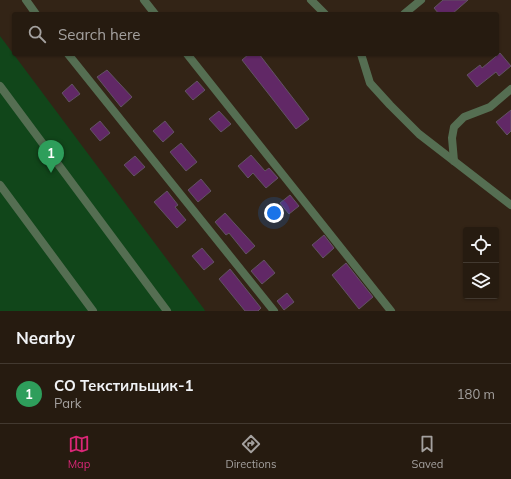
<!DOCTYPE html>
<meta charset="utf-8">
<style>
:root{--surface:#261b10;--page:#32281e;--text:#f1f3f6;--muted:#a4a19f;--line:#423930;--accent:#db2777}
body{margin:0;font-family:Mulish,sans-serif;background:var(--page);color:var(--text)}
.controls{position:absolute;right:12px;bottom:12px;display:grid;overflow:hidden;border-radius:4px;box-shadow:0 1px 3px #0004}
.controls button{width:36px;height:36px;display:grid;place-items:center;padding:0;border:0;border-bottom:1px solid var(--line);background:var(--surface);color:var(--text);font:20px sans-serif}
.you{position:absolute;left:274px;top:213px;width:14px;height:14px;margin:-10px;border:3px solid #fff;border-radius:50%;background:#1a73e8;box-shadow:0 0 0 6px #1a73e833}
.badge{display:grid;place-items:center;width:26px;height:26px;border-radius:50%;background:var(--accent);color:#fff;font-size:13px;font-weight:700}
.pin{position:absolute;translate:-50% -33px;filter:drop-shadow(0 1px 2px #0008)}
.pin::after{content:'';position:absolute;top:21px;width:14px;height:12px;background:inherit;clip-path:polygon(0 0,100% 0,50% 100%)}
.list{margin:0;padding:0;list-style:none}
h2{display:flex;justify-content:space-between;align-items:center;height:52px;margin:0;padding:0 16px;font-size:17px}
h2 small{font-size:13px;font-weight:400;color:var(--muted)}
.list li{display:grid;grid-template-columns:26px 1fr auto;gap:12px;align-items:center;box-sizing:border-box;height:60px;padding:0 16px;border-top:1px solid var(--line)}
.list b{display:block;font-size:15px;white-space:nowrap}
.list p{margin:0;font-size:13px;white-space:nowrap;color:var(--muted)}
.list em{font-size:13px;font-style:normal;color:var(--muted)}
.icon{flex:none;width:22px;height:22px;fill:none;stroke:currentColor;stroke-width:2;stroke-linecap:round;stroke-linejoin:round}
.map{position:relative;flex:none;width:511px;height:311px;overflow:hidden}
.search{position:absolute;background:var(--surface);box-shadow:0 1px 3px #0004;left:12px;right:12px;top:12px;height:44px;display:flex;align-items:center;gap:10px;box-sizing:border-box;padding:0 14px;border-radius:4px;color:var(--muted);font-size:15px}
.sheet{height:112px;background:var(--surface)}
nav{display:flex;justify-content:space-around;align-items:center;box-sizing:border-box;height:56px;border-top:1px solid var(--line);background:var(--surface);font-size:11px;color:var(--muted)}
nav a{display:grid;justify-items:center;gap:2px}
nav .on{color:var(--accent)}
.map>svg:first-child{display:block}
.green{fill:#11461a}
.building{fill:#612866;stroke:#625363}
.lines{fill:none;stroke-linecap:round;stroke-linejoin:round}
.street{stroke:#556e52;stroke-width:8}
</style>
<div class="map">
<svg width="511" height="311" viewBox="0 0 511 311">
<rect width="100%" height="100%" fill="#332416"/>
<path class="green" d="M0 36 204 309 205 311H0Z"/>
<g class="building">
<path d="M443 0H468L452 14H439L434 8Z"/>
<path d="M500 53 511 66 499 76 496 72 477 87 467 75 480 65 482 68Z"/>
<path d="M249 54H259L309 119 296 129 242 60Z"/>
<path d="M107 70 132 97 121 107 97 77Z"/>
<path d="M197 81 205 90 193 100 185 91Z"/>
<path d="M72 84 80 94 69 102 62 93Z"/>
<path d="M511 110V131L507 135 496 122Z"/>
<path d="M219 111 231 124 221 132 209 119Z"/>
<path d="M100 121 110 133 100 141 90 129Z"/>
<path d="M165 121 174 132 163 142 153 131Z"/>
<path d="M181 143 197 162 186 171 170 152Z"/>
<path d="M251 155 265 171 269 168 278 178 266 188 253 173 248 178 238 166Z"/>
<path d="M135 156 145 167 134 176 124 165Z"/>
<path d="M201 179 211 191 198 202 188 190Z"/>
<path d="M167 191 178 205 175 207 186 220 177 228 154 202Z"/>
<path d="M290 195 299 206 289 214 280 203Z"/>
<path d="M225 213 255 246 246 254 229 233 226 235 215 222Z"/>
<path d="M324 235 334 248 323 258 312 245Z"/>
<path d="M202 248 214 262 204 270 192 256Z"/>
<path d="M264 260 275 273 262 284 251 271Z"/>
<path d="M346 263 373 297 359 309 332 275Z"/>
<path d="M230 269 261 308 258 311H245L219 279Z"/>
<path d="M287 293 294 302 284 310 277 301Z"/>
</g>
<g class="lines">
<g class="street">
<path d="M26 0 36 14"/>
<path d="M144 0 155 14"/>
<path d="M311 0 325 14"/>
<path d="M404 14 421 0"/>
<path d="M68 54 274 311"/>
<path d="M187 54 391 311"/>
<path d="M361 54 370 83 390 105 419 134 511 205"/>
<path d="M0 86 167 311"/>
<path d="M454 161 452 138 454 127 464 117 490 107 511 89"/>
<path d="M0 185 93 311"/>
</g>
</g>
</svg>
<div class="controls">
<button><svg class="icon" aria-label="locate" viewBox="0 0 24 24"><circle cx="12" cy="12" r="6"/><path d="M12 2v4M12 18v4M2 12h4M18 12h4"/></svg></button>
<button><svg class="icon" aria-label="layers" viewBox="0 0 24 24"><path d="M12 4l9 5-9 5-9-5zM3 14l9 5 9-5"/></svg></button>
</div>
<div class="you"></div>
<div class="pin badge" style="left:51px;top:173px;background:#2e9e5b">1</div>
<div class="search"><svg class="icon" aria-label="search" viewBox="0 0 24 24"><circle cx="10" cy="10" r="6"/><path d="M15 15l6 6"/></svg>Search here</div>
</div>
<section class="sheet">
<h2>Nearby<small></small></h2>
<ul class="list">
<li><span class="badge" style="background:#2e9e5b">1</span><div><b>СО Текстильщик-1</b><p>Park</p></div><em>180 m</em></li>
</ul>
</section>
<nav>
<a class="on"><svg class="icon" aria-label="map" viewBox="0 0 24 24"><path d="M3 6l6-2 6 2 6-2v14l-6 2-6-2-6 2zM9 4v14M15 6v14"/></svg>Map</a>
<a><svg class="icon" aria-label="directions" viewBox="0 0 24 24"><path d="M12 3l9 9-9 9-9-9zM9 14v-3h6M13 9l2 2-2 2"/></svg>Directions</a>
<a><svg class="icon" aria-label="saved" viewBox="0 0 24 24"><path d="M7 4h10v16l-5-4-5 4z"/></svg>Saved</a>
</nav>
